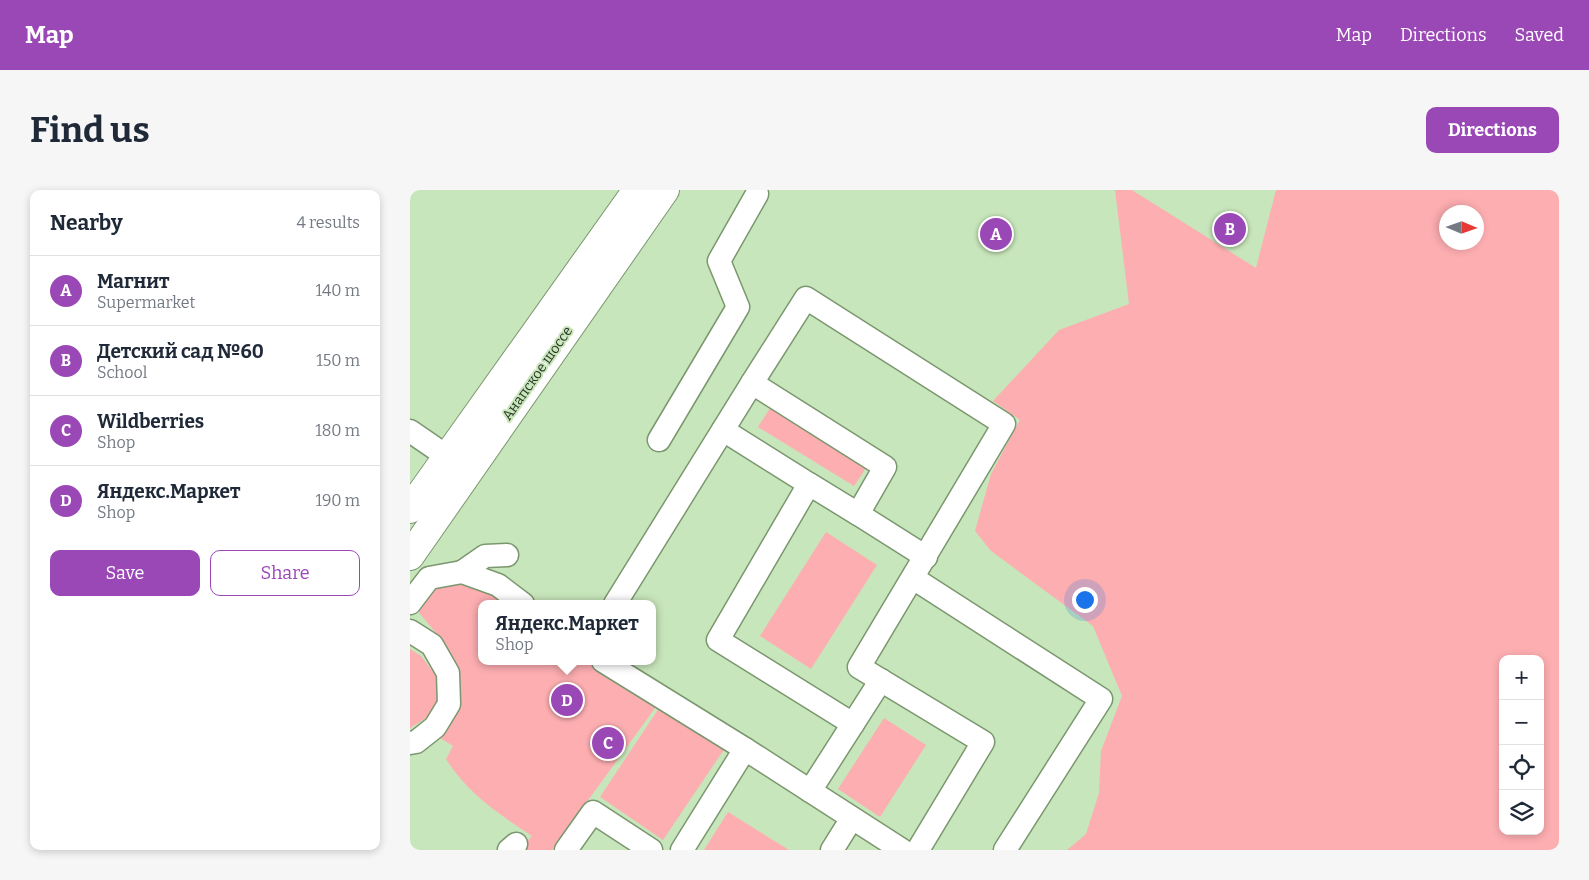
<!DOCTYPE html>
<meta charset="utf-8">
<style>
:root{--surface:#fff;--page:#f6f6f7;--text:#1f2937;--muted:#747a83;--line:#e0e1e3;--accent:#9b48b7}
body{margin:0;font-family:Bitter,serif;background:var(--page);color:var(--text)}
.controls{position:absolute;right:15px;bottom:15px;display:grid;overflow:hidden;border-radius:10px;box-shadow:0 2px 8px #0003}
.controls button{width:45px;height:45px;display:grid;place-items:center;padding:0;border:0;border-bottom:1px solid var(--line);background:var(--surface);color:var(--text);font:25px sans-serif}
.compass{position:absolute;left:1029px;top:15px;width:45px;height:45px;border-radius:50%;background:var(--surface);box-shadow:0 2px 8px #0003;rotate:92deg}
.you{position:absolute;left:674px;top:409px;width:18px;height:18px;margin:-12px;border:4px solid #fff;border-radius:50%;background:#1a73e8;box-shadow:0 0 0 8px #1a73e833}
.badge{display:grid;place-items:center;width:32px;height:32px;border-radius:50%;background:var(--accent);color:#fff;font-size:16px;font-weight:700}
.pin{position:absolute;translate:-50% -50%;border:2px solid #fff;box-shadow:0 1px 5px #0006}
.popup{position:absolute;left:68px;top:410px;width:178px;height:65px;box-sizing:border-box;display:grid;place-content:center;border-radius:10px;background:var(--surface);filter:drop-shadow(0 1px 4px #0005);font-size:16px;white-space:nowrap;color:var(--muted)}
.popup b{font-size:19px;color:var(--text)}
.popup::after{content:'';position:absolute;left:50%;top:100%;margin-left:-10px;border:10px solid transparent;border-top-color:var(--surface)}
.list{margin:0;padding:0;list-style:none}
h2{display:flex;justify-content:space-between;align-items:center;height:65px;margin:0;padding:0 20px;font-size:21px}
h2 small{font-size:16px;font-weight:400;color:var(--muted)}
.list li{display:grid;grid-template-columns:32px 1fr auto;gap:15px;align-items:center;box-sizing:border-box;height:70px;padding:0 20px;border-top:1px solid var(--line)}
.list b{display:block;font-size:19px;white-space:nowrap}
.list p{margin:0;font-size:16px;white-space:nowrap;color:var(--muted)}
.list em{font-size:16px;font-style:normal;color:var(--muted)}
.actions{display:flex;gap:10px;padding:15px 20px}
.actions a{flex:1;padding:11px 0;border:1px solid var(--accent);border-radius:10px;text-align:center;font-size:18px;color:var(--accent)}
.actions .main{background:var(--accent);color:#fff}
.icon{flex:none;width:28px;height:28px;fill:none;stroke:currentColor;stroke-width:2;stroke-linecap:round;stroke-linejoin:round}
.map{position:relative;flex:none;width:1149px;height:660px;overflow:hidden;border-radius:10px}
header{display:flex;align-items:center;gap:30px;box-sizing:border-box;height:70px;padding:0 25px;background:var(--accent);color:#fff}
header strong{font-size:24px}
nav{display:flex;gap:28px;margin-inline-start:auto;font-size:18px}
.intro{display:flex;align-items:center;justify-content:space-between;box-sizing:border-box;height:120px;padding:0 30px}
h1{margin:0;font-size:35px}
.button{padding:12px 22px;border-radius:10px;background:var(--accent);color:#fff;font-size:18px;font-weight:700}
main{display:flex;gap:30px;padding:0 30px}
aside{flex:1;background:var(--surface);border-radius:10px;box-shadow:0 2px 8px #0003}
.map>svg:first-child{display:block}
.green{fill:#fdaeb1;fill-rule:evenodd}
.lines{fill:none;stroke-linecap:round;stroke-linejoin:round}
.minor-casing{stroke:#7b976f;stroke-width:25}
.highway-casing{stroke:#7b976f;stroke-width:30}
.minor{stroke:#fff;stroke-width:22}
.highway{stroke:#fff;stroke-width:28}
.labels{text-anchor:middle;stroke-width:4;stroke-linejoin:round;paint-order:stroke}
.street-label{font-size:14px;fill:#2a3525;stroke:#c8e6bb}
</style>
<header>
<strong>Map</strong>
<nav><a>Map</a><a>Directions</a><a>Saved</a></nav>
</header>
<div class="intro"><h1>Find us</h1><a class="button">Directions</a></div>
<main>
<aside>
<h2>Nearby<small>4 results</small></h2>
<ul class="list">
<li><span class="badge">A</span><div><b>Магнит</b><p>Supermarket</p></div><em>140 m</em></li>
<li><span class="badge">B</span><div><b>Детский сад №60</b><p>School</p></div><em>150 m</em></li>
<li><span class="badge">C</span><div><b>Wildberries</b><p>Shop</p></div><em>180 m</em></li>
<li><span class="badge">D</span><div><b>Яндекс.Маркет</b><p>Shop</p></div><em>190 m</em></li>
</ul>
<div class="actions"><a class="main">Save</a><a>Share</a></div>
</aside>
<div class="map">
<svg width="1149" height="660" viewBox="0 0 1149 660">
<rect width="100%" height="100%" fill="#c8e6bb"/>
<g class="green">
<path d="M705 0H722L846 78 866 0H1149V660H657L676 644 689 603 691 561 712 506 683 436 581 361 565 341 581 284 610 230 583 211 649 140 719 114ZM1036 22H1066V52H1036ZM1093 469H1130V641H1093Z"/>
<path d="M360 218 456 278 444 296 348 237Z"/>
<path d="M416 342 467 375 401 479 350 446Z"/>
<path d="M54 391 86 405 97 414H72V471H175L248 514 142 660H109L122 646C89 624 57 603 36 569L43 556 27 546 45 479 31 449 6 419 23 394Z"/>
<path d="M0 459 11 466 27 487V511L16 528 0 538Z"/>
<path d="M251 515 315 558 253 650 190 607Z"/>
<path d="M474 528 516 555 470 627 428 599Z"/>
<path d="M318 622 379 660H294Z"/>
</g>
<g class="lines">
<g class="minor-casing">
<g id="minor">
<path d="M342 193 396 108 594 234 449 477 573 552 508 660"/>
<path d="M313 240 399 294 308 450 443 534"/>
<path d="M0 241 51 276"/>
<path d="M249 250 328 117 309 71 347 4"/>
<path d="M399 294 448 324"/>
<path d="M52 382 75 366 97 365"/>
<path d="M503 388 691 509 595 660"/>
<path d="M0 413 19 388 52 382 88 395 113 414"/>
<path d="M205 414 342 193 475 277 448 324 516 367"/>
<path d="M0 441 22 455 38 483 39 514 25 537 6 552 0 553"/>
<path d="M193 471 335 559"/>
<path d="M400 601 471 490"/>
<path d="M99 660 106 654"/>
<path d="M156 660 183 622 241 660"/>
<path d="M272 660 335 559 492 660"/>
<path d="M422 660 442 628"/>
</g>
</g>
<g class="highway-casing">
<g id="highway">
<path d="M0 319 227 0"/>
<path d="M0 366 255 0"/>
</g>
</g>
<use href="#minor" class="minor"/>
<use href="#highway" class="highway"/>
</g>
<g class="labels">
<g class="street-label">
<text transform="translate(127 183) rotate(-55)" y="5">Анапское шоссе</text>
</g>
</g>
</svg>
<div class="controls">
<button>+</button>
<button>−</button>
<button><svg class="icon" aria-label="locate" viewBox="0 0 24 24"><circle cx="12" cy="12" r="6"/><path d="M12 2v4M12 18v4M2 12h4M18 12h4"/></svg></button>
<button><svg class="icon" aria-label="layers" viewBox="0 0 24 24"><path d="M12 4l9 5-9 5-9-5zM3 14l9 5 9-5"/></svg></button>
</div>
<svg class="compass" viewBox="-18 -18 36 36"><path d="M0-13l5 13h-10z" fill="#e53935"/><path d="M0 13l5-13h-10z" fill="#747a83"/></svg>
<div class="you"></div>
<div class="pin badge" style="left:586px;top:44px">A</div>
<div class="pin badge" style="left:820px;top:39px">B</div>
<div class="pin badge" style="left:198px;top:553px">C</div>
<div class="pin badge" style="left:157px;top:510px">D</div>
<div class="popup"><b>Яндекс.Маркет</b>Shop</div>
</div>
</main>
